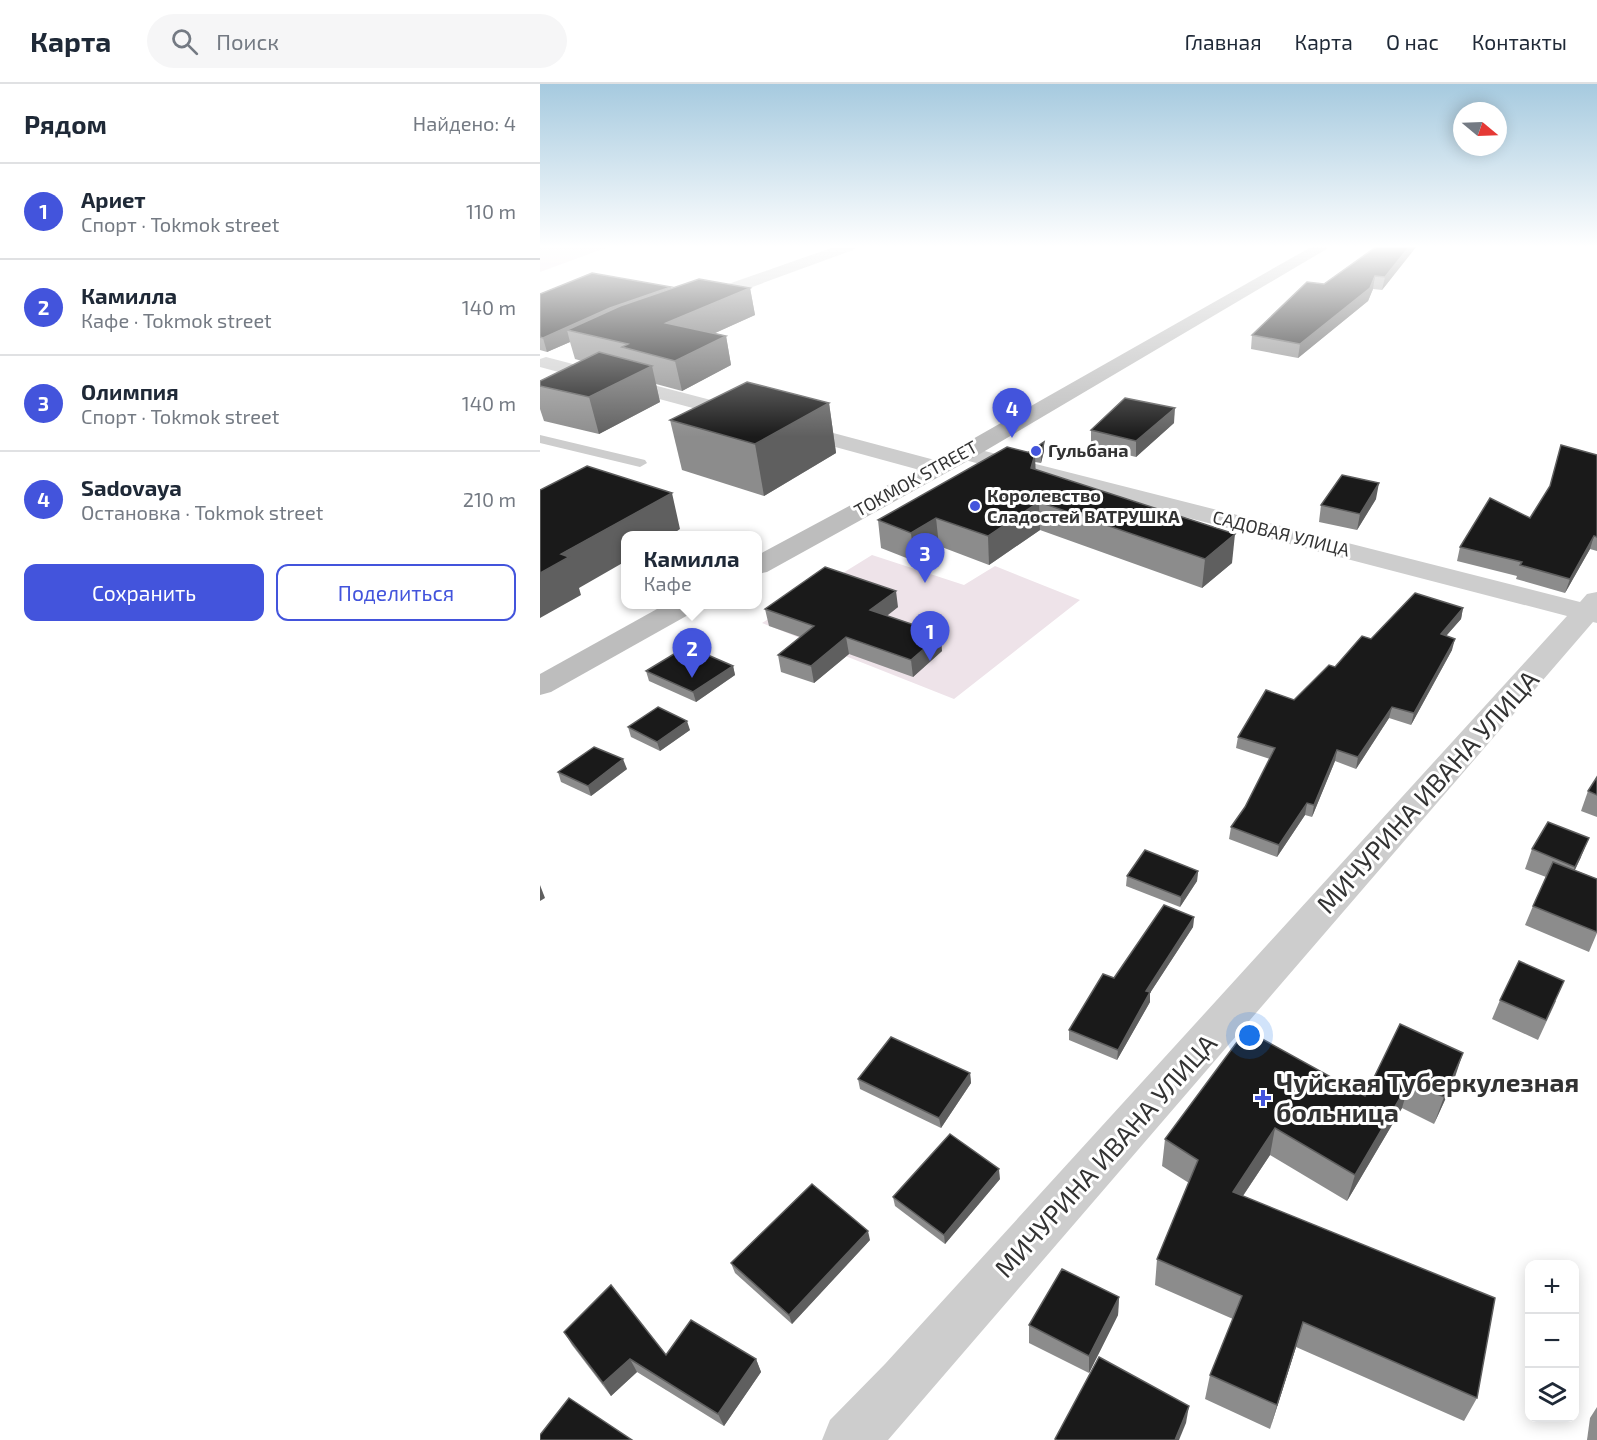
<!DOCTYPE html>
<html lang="ru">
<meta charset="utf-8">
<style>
:root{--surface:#fff;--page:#f6f6f7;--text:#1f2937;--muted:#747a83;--line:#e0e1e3;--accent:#4354dc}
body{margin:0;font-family:"Exo 2",sans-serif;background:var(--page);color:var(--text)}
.controls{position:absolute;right:18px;bottom:18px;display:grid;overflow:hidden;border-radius:12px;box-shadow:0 3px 15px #0003}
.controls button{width:54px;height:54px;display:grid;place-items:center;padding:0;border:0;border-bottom:2px solid var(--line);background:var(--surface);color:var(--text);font:30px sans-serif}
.compass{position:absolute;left:913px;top:18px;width:54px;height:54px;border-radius:50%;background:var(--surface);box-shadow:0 3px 15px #0003;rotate:109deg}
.you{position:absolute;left:710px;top:952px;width:21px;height:21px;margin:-15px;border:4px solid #fff;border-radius:50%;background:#1a73e8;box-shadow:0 0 0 9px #1a73e833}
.badge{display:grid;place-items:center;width:39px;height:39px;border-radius:50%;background:var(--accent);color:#fff;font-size:20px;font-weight:700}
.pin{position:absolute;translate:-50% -50px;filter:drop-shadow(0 2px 3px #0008)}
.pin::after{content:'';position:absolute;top:32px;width:21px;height:18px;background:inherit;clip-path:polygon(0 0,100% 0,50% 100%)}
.popup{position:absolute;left:81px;top:447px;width:141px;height:78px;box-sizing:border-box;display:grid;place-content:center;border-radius:12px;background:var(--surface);filter:drop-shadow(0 2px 4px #0005);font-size:20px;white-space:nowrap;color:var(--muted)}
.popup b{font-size:22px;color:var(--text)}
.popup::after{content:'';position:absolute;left:50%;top:100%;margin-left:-12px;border:12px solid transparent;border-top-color:var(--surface)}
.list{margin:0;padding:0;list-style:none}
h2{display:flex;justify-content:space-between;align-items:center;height:78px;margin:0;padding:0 24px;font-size:26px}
h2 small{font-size:20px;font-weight:400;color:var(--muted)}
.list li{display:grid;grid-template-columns:39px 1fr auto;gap:18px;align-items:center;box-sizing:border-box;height:96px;padding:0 24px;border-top:2px solid var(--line)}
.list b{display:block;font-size:22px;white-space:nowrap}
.list p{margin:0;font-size:20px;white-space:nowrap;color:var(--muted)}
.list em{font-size:20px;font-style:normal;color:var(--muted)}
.actions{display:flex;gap:12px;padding:18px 24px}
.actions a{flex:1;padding:14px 0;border:2px solid var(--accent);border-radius:12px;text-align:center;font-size:21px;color:var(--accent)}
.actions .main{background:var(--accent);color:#fff}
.icon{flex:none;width:33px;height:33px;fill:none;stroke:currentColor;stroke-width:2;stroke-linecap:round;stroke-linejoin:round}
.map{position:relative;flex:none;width:1057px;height:1356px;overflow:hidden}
header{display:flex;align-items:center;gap:36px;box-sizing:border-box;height:84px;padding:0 30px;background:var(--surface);border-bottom:2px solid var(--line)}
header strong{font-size:28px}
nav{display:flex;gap:33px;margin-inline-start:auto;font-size:21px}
.search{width:420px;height:54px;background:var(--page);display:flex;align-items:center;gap:15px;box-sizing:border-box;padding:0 21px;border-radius:33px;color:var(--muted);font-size:22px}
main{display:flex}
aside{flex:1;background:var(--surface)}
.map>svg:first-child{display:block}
.green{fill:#eee3e9}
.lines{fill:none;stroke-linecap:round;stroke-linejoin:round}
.lane{fill:#cdcdcd;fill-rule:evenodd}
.street{fill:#cdcdcd;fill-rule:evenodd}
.secondary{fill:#bdbdbd;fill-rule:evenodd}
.wall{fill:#8c8c8c}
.shaded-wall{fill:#5f5f5f}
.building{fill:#1a1a1a;stroke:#5f5f5f;stroke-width:1.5}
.poi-dot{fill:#4354dc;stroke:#fff;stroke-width:2}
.labels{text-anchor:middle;stroke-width:6;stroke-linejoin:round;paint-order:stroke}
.far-poi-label{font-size:18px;font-weight:bold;fill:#333;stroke:#fff;text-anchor:start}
.far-street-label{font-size:18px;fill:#333;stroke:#fff}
.near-street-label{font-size:26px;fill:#333;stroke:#fff}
.near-poi-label{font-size:26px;font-weight:bold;fill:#333;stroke:#fff;text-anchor:start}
</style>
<header>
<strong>Карта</strong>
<div class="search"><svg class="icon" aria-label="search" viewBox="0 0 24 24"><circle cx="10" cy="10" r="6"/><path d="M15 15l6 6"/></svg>Поиск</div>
<nav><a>Главная</a><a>Карта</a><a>О нас</a><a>Контакты</a></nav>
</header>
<main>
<aside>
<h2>Рядом<small>Найдено: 4</small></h2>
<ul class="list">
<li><span class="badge">1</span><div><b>Ариет</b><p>Спорт · Tokmok street</p></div><em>110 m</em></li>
<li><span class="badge">2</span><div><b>Камилла</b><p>Кафе · Tokmok street</p></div><em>140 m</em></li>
<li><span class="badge">3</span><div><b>Олимпия</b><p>Спорт · Tokmok street</p></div><em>140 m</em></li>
<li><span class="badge">4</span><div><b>Sadovaya</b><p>Остановка · Tokmok street</p></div><em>210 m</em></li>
</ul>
<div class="actions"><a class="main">Сохранить</a><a>Поделиться</a></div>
</aside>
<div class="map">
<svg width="1057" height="1356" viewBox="0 0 1057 1356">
<rect width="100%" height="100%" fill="#fff"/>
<g class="green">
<path d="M0 163H68L0 188Z"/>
<path d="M332 471 424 501 455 482 540 516 414 615 222 539Z"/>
</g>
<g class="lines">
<path class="lane" d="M0 351 105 376 107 379 100 383 0 359Z"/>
<g class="street">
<path d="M294 163H316L313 166 163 221H151L148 217 151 213Z"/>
<path d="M6 273 213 327 216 332 213 337 205 338 0 283V275Z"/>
<path d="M252 338 406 379 409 384 406 389 398 391 244 349 241 344 244 339Z"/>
<path d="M425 362 1040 518 1047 510 1057 508V539L1053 538 348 1356H282L290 1336 345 1280 1027 532 417 374 414 369 417 364Z"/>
</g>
<g class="secondary">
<path d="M771 163H790L433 374 227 488 218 490V471L417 364Z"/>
<path d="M126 520H160L157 526 11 608 0 611V590Z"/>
</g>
</g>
<g class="wall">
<path d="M836 163H876L842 206 833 205 828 217 758 274 711 265 712 251Z"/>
<path d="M132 204H210L215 231 175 249 186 252 191 281 142 307 116 300 120 318 59 350 4 337 0 325V297L42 277 35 275 30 258 7 268 0 266V210Z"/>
<path d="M289 319 296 369 224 412 142 386 130 336Z"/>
<path d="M634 339 596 373 551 362V346Z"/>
<path d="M504 358V367L501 379 495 378V385L692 479 662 504 500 446 449 481 399 462 374 477 341 464 338 436 489 368Z"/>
<path d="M1057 371V467L1050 465 1025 509 976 495 977 492 917 477 920 463 990 434Z"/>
<path d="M836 415 817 446 779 438 781 421Z"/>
<path d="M358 523 347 532 402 567 373 593 309 570 274 599 241 588 238 571 260 553 229 542 225 525Z"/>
<path d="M923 524 921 535 906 552 912 566 871 641 849 634 816 685 795 677 772 733 765 731 737 773 689 755 691 743 705 723 730 675 696 664 698 653 754 616 831 555Z"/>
<path d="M193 582 195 591 156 618 109 597 106 587Z"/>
<path d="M88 643 150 646 120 667 91 653Z"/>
<path d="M87 685 51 712 21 698 18 688Z"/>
<path d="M1057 693V733L1041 727 1048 707Z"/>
<path d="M992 765 1041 773 1035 786 1057 795V849L1049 868 985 841 993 822 1006 793 985 785Z"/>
<path d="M658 787 657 797 640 823 586 802 587 792Z"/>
<path d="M654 833 653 843 610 909V918L577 976 529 956V946L574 894Z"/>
<path d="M960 916 1016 917 998 956 952 935Z"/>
<path d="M860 940 914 996 894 1040 862 1024 807 1117 730 1071 703 1112 937 1314 924 1337 756 1263 730 1345 665 1315 670 1291 693 1235 615 1201 617 1175 649 1099 622 1082 625 1055 825 1012Z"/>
<path d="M430 989 431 999 401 1044 320 1005 318 995Z"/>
<path d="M460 1095 405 1160 355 1122 353 1113Z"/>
<path d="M330 1156 252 1240 195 1189 191 1179Z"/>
<path d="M579 1213 578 1231 549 1289 489 1259V1241Z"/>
<path d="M24 1248 126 1271 216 1275 221 1288 184 1342 97 1288 71 1312 32 1261Z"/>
<path d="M1057 1323V1356H1047L1050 1334Z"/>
</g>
<g class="shaded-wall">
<path d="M869 163H876L842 206 845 193Z"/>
<path d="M835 192 833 205 828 217 758 274 760 260Z"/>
<path d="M131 203 27 246 30 258 7 268 3 254 70 224Z"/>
<path d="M210 204 215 231 133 268 126 239Z"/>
<path d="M186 252 191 281 142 307 135 277Z"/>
<path d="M112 282 120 318 59 350 49 313Z"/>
<path d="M289 319 296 369 224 412 215 360Z"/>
<path d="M635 324 634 339 596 373V357Z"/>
<path d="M504 358V367L501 379V371Z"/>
<path d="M495 370 496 397 491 384Z"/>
<path d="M839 399 836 415 817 446 820 430Z"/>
<path d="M132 409 140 445 130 452H86V477L39 504 41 511 0 534V489L21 470Z"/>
<path d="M499 418 500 446 449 481 448 452Z"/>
<path d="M396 434 399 462 374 477 371 449Z"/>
<path d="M695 450 692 479 662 504 665 475Z"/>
<path d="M1054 452 1050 465 1025 509 1030 495Z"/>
<path d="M356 507 358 523 332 543 330 526Z"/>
<path d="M923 524 921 535 898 561 901 550Z"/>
<path d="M401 550 402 567 373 593 371 576Z"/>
<path d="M306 553 309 570 274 599 271 582Z"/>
<path d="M915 555 912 566 871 641 874 629Z"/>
<path d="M193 582 195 591 156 618 153 608Z"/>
<path d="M852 623 849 634 816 685 818 673Z"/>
<path d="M147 637 150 646 120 667 117 658Z"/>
<path d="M797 666 795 677 772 733 774 721Z"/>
<path d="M83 675 87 685 51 712 48 702Z"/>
<path d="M767 719 765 731 737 773 739 761Z"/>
<path d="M1049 754 1041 773 1027 802 1035 783Z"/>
<path d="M658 787 657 797 640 823 641 813Z"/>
<path d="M0 801 5 814 0 817Z"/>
<path d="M654 833 653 843 610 909V918L577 976 578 966 606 907Z"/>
<path d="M923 969 914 996 894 1040 904 1013Z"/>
<path d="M430 989 431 999 401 1044 399 1034Z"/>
<path d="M870 997 862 1024 807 1117 815 1091Z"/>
<path d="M735 1044 730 1071 688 1134 693 1108Z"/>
<path d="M459 1085 460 1095 405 1160 404 1151Z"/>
<path d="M328 1147 330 1156 252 1240 249 1231Z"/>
<path d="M579 1213 578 1231 549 1289V1272Z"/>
<path d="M763 1238 756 1263 730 1345 737 1321Z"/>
<path d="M90 1275 97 1288 71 1312 63 1299Z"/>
<path d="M216 1275 221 1288 184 1342 178 1330Z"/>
<path d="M649 1322 646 1339 639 1356H635Z"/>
</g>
<g class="building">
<path d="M836 163H869L845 193 835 192 830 204 760 260 712 251 767 198 784 200Z"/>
<path d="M52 189 131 203 70 224 3 254 0 253V210Z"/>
<path d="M159 195 210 204 126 239 186 252 135 277 82 263 88 260 27 246 80 222Z"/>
<path d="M59 268 112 282 49 313 0 302V297Z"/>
<path d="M207 298 289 319 215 360 130 336Z"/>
<path d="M585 314 635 324 596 357 551 346Z"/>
<path d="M504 358 501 371 489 368Z"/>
<path d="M1021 361 1057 371V453L1054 452 1030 495 980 481 982 478 920 463 950 414 990 434 1010 402Z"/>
<path d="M467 363 495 370 491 384 695 450 665 475 499 418 448 452 396 434 371 449 338 436Z"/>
<path d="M47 382 132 409 21 470 29 473 0 489V406Z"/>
<path d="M802 391 839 399 820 430 781 421Z"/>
<path d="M285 483 356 507 330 526 401 550 371 576 306 553 271 582 238 571 274 542 225 525Z"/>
<path d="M875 509 923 524 901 550 915 555 874 629 852 623 818 673 797 666 774 721 767 719 739 761 691 743 705 723 735 664 698 653 726 606 754 616 789 581 795 583 822 552 831 555Z"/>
<path d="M147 562 193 582 153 608 106 587Z"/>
<path d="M118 623 147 637 117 658 88 643Z"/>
<path d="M54 663 83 675 48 702 18 688Z"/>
<path d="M1057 693V711L1048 707Z"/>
<path d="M1008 738 1049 754 1035 783 992 765Z"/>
<path d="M605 766 658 787 641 813 587 792Z"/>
<path d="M1013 778 1057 795V848L993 822Z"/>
<path d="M624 821 654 833 606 907 610 908 578 966 529 946 563 890 574 894Z"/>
<path d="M979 877 1024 897 1006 936 960 916Z"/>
<path d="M860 940 923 969 904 1013 870 997 815 1091 735 1044 693 1108 955 1214 937 1314 763 1238 737 1321 670 1291 702 1212 617 1175 658 1076 625 1055 706 946 825 1012Z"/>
<path d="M351 953 430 989 399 1034 318 995Z"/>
<path d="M410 1050 459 1085 404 1151 353 1113Z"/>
<path d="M272 1100 328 1147 249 1231 191 1179Z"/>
<path d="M522 1185 579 1213 549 1272 489 1241Z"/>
<path d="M71 1201 126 1271 151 1236 216 1275 178 1330 90 1275 63 1299 24 1248Z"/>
<path d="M559 1273 649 1322 635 1356H517L515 1355Z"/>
<path d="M29 1314 92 1356H0V1351Z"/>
</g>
<linearGradient id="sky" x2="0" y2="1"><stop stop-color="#a6cadf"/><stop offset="0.46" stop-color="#fff"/><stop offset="1" stop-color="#fff" stop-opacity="0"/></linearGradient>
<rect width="1057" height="353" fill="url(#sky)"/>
<g class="poi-dot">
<circle cx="496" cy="367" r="6"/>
<circle cx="435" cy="422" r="6"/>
<path d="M720 1005h6v6h6v6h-6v6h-6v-6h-6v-6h6z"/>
</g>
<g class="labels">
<g class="far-poi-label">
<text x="508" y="373">Гульбана</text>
<text x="447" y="418">Королевство<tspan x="447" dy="21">Сладостей ВАТРУШКА</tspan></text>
</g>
<g class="far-street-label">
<text transform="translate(376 395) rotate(-29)" y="6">TOKMOK STREET</text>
<text transform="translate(741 450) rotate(14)" y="6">САДОВАЯ УЛИЦА</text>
</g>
<g class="near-street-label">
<text transform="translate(888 708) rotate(-48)" y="9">МИЧУРИНА ИВАНА УЛИЦА</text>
<text transform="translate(566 1072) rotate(-48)" y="9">МИЧУРИНА ИВАНА УЛИЦА</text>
</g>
<g class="near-poi-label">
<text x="736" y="1008">Чуйская Туберкулезная<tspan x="736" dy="30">больница</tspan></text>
</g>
</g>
</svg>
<div class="controls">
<button>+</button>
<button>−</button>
<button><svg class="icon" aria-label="layers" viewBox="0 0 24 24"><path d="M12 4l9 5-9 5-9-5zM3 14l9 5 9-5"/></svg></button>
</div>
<svg class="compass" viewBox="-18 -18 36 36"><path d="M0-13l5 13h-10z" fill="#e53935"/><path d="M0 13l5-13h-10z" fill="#747a83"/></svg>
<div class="you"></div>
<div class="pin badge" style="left:390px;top:577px">1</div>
<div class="pin badge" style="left:152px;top:594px">2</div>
<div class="popup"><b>Камилла</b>Кафе</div>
<div class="pin badge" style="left:385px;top:499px">3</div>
<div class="pin badge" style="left:472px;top:354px">4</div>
</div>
</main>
